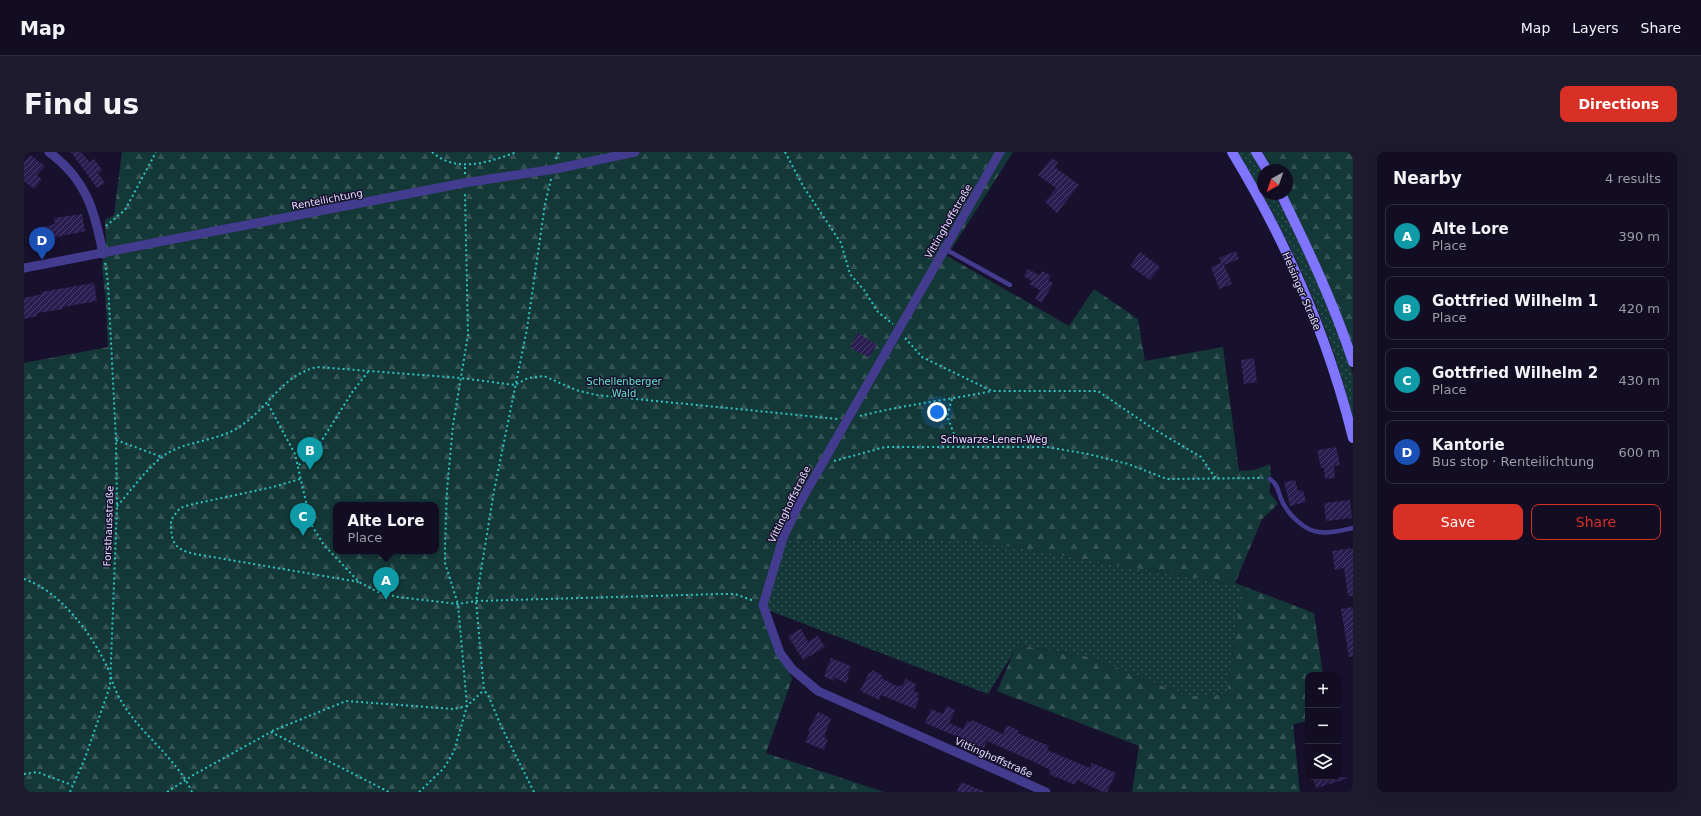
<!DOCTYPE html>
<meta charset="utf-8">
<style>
:root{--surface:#120d22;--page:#1f1b2f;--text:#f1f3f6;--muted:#9c9ca5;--line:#312d40;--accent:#d93025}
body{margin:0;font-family:"DejaVu Sans",sans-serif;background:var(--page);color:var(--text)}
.controls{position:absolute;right:12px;bottom:12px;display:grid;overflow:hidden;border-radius:8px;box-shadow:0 4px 16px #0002}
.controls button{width:36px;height:36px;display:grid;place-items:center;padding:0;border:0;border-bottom:1px solid var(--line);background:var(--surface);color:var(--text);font:20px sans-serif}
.compass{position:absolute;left:1233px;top:12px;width:36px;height:36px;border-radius:50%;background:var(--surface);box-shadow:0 4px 16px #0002;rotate:220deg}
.you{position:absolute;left:913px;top:260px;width:14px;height:14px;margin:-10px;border:3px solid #fff;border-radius:50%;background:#1a73e8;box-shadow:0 0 0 6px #1a73e833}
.badge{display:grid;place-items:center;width:26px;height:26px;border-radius:50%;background:var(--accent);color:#fff;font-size:13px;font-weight:700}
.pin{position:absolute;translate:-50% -33px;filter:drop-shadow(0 1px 2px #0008)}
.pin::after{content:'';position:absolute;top:21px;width:14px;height:12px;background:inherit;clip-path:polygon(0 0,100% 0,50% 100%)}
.popup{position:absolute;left:309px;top:350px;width:106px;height:52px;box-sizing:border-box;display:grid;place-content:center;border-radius:8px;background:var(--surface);filter:drop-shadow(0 1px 3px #0005);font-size:13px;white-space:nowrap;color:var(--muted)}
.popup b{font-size:15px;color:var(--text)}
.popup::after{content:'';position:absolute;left:50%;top:100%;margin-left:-8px;border:8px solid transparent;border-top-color:var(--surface)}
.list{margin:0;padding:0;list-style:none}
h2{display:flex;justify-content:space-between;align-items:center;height:52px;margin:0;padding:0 16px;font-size:17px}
h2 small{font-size:13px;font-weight:400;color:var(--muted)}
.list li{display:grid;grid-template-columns:26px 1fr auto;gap:12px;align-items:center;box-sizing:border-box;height:64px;margin:0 8px 8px;padding:0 8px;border:1px solid var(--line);border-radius:8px}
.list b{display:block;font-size:15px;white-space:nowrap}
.list p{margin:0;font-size:13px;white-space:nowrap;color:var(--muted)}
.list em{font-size:13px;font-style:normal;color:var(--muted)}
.actions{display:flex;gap:8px;padding:12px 16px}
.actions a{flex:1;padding:9px 0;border:1px solid var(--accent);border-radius:8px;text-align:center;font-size:14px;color:var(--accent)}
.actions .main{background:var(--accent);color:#fff}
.icon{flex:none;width:22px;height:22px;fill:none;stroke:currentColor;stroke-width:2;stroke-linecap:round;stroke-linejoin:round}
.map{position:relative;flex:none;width:1329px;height:640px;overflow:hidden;border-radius:8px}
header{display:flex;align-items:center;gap:24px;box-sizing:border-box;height:56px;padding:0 20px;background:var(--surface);border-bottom:1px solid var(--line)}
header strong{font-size:19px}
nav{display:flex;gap:22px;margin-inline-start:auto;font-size:14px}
.intro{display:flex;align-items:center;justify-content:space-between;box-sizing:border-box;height:96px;padding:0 24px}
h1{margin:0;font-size:28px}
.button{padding:10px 18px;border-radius:8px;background:var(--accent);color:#fff;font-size:14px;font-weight:700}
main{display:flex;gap:24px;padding:0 24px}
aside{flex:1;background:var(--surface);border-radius:8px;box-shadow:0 4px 16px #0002}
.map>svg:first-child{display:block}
.grass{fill:url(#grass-dots)}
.forest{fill:url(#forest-firs);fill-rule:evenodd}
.building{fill:url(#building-hatch)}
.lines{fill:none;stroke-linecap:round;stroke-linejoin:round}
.path{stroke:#2ec4c3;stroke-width:2;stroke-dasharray:2 3;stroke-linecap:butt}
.lane{stroke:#433b8e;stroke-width:4.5}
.street{stroke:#433b8e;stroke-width:9}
.secondary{stroke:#8075ff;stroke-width:10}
.labels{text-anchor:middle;stroke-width:3;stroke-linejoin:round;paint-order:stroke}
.street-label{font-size:10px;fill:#e4deff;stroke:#18112e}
.park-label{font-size:10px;fill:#65e5cc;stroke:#18112e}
</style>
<header>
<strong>Map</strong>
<nav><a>Map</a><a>Layers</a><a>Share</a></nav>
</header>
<div class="intro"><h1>Find us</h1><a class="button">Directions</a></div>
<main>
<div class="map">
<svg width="1329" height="640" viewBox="0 0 1329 640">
<defs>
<pattern id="grass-dots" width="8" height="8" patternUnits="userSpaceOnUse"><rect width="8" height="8" fill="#143838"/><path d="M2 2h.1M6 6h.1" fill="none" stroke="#365456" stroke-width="1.8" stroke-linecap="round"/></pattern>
<pattern id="forest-firs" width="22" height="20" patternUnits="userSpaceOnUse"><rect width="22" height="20" fill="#143838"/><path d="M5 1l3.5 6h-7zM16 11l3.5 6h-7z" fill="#365456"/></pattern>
<pattern id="building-hatch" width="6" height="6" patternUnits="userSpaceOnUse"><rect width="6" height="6" fill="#2a1d50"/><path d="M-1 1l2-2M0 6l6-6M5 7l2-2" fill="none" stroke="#493d6a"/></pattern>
</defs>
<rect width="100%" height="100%" fill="#18112e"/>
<g class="grass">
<path d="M1213 0H1227L1239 21V42H1251L1267 73 1301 147 1327 217 1329 224V267C1306 174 1264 81 1213 0Z"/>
<path d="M941 387 1218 434 1203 542 1163 544 1066 505 994 493 964 542 736 455 761 388Z"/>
</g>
<g class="forest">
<path d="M98 0H989L923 104 1045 174 1070 137 1114 167 1121 209 1199 195 1215 319 1230 318 1246 312 1247 324 1245 340 1254 352 1238 367 1211 431 1290 461 1299 523H1284V569L1269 572 1276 640H1108L1115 594 973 539 993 493 1066 505 1163 544 1203 542 1218 434 941 387 761 388 736 455 768 527 742 601 860 640H0V211L84 195 82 153 78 113 82 90 81 68 90 63ZM312 353H412V399H312Z"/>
<path d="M1238 0H1329V196C1309 143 1288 92 1261 42H1263V18H1248Z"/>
</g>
<g class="building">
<path d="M47 0H57L66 10 70 7 78 18 74 21 81 31 73 36Z"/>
<path d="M6 3 21 14 13 23 18 27 10 37 0 29V10Z"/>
<path d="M1028 6 1034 10 1031 15 1055 33 1033 61 1021 50 1032 36 1014 23Z"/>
<path d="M58 62 61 79 13 89 10 77 31 72 30 66Z"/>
<path d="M1212 99 1215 107 1200 113 1208 132 1195 137 1187 115 1197 111 1195 106Z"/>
<path d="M1116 100 1136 115 1126 128 1106 114Z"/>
<path d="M1004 117 1015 123 1018 119 1027 124 1024 128 1029 131 1018 151 1011 147 1016 138 1005 132 1008 129 1000 124Z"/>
<path d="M70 131 73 149 39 155V157L13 161V164L0 167V146L18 142 17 140Z"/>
<path d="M834 181 853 193 845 206 826 195Z"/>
<path d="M1230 206 1233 230 1220 232 1217 208Z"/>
<path d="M1312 295 1316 313 1310 314 1311 326 1301 327 1300 316H1297L1293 298Z"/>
<path d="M1271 328 1274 339 1279 338 1282 350 1266 354 1260 330Z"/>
<path d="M1326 348 1328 366 1302 369 1300 351Z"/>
<path d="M1329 396V444H1324L1320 416 1311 418 1308 399Z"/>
<path d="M1329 455V505H1325L1317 457Z"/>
<path d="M777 477 784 490 794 484 801 495 779 508 764 484Z"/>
<path d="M807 506 827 514 823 523 825 524 822 531 811 526 809 529 800 524Z"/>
<path d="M848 518 858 523 857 526 875 535 876 533 878 534 882 527 892 532 890 539 895 541 893 546 895 547 891 557 857 543 855 548 836 539 845 521H847Z"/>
<path d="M923 554 931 558 925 571 939 577 943 569 947 570 948 568 979 582 983 573 995 579 994 581 1025 594 1023 598 1066 616 1068 611 1092 621 1083 640H1079L1053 628 1051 633 1025 622 1026 618 1010 610 963 589 960 596 901 571 907 557 919 562Z"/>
<path d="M794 560 807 566 800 585 804 587 800 598 781 590 786 580 784 579Z"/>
<path d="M1288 625H1323V627L1292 636Z"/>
<path d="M937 630 962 640H933Z"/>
</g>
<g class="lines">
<g class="path">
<path d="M408 0C433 22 465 10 493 0"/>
<path d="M761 0 779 34 817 91 826 122 840 138 854 160 869 172"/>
<path d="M532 7 535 0"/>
<path d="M441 22V14"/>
<path d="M82 74 101 58 132 0"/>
<path d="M881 186 898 205 968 239H1074L1128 276 1177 305 1192 327"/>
<path d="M928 247 923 264 935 295"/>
<path d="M244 252 271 302 287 372 300 393 335 430 354 440 374 445 434 452 452 449 696 442H711L730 449"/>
<path d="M836 264C879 253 924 248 968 239"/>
<path d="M92 288 138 305"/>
<path d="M810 309 861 295H1023L1064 302 1104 312 1143 327 1239 326"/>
<path d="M275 313 293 296 329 239 344 220"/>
<path d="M276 327 249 335 165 353 156 356 147 368C147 390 149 397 171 402L335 430"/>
<path d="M93 354C106 340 123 316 138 305 159 289 189 290 212 277 244 258 256 224 293 215L437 226 491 233 504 226 520 224 552 238 572 243 814 267"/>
<path d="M0 427C37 439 70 485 85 519"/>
<path d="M87 525C100 573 148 597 168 640"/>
<path d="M248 579 322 549 430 557 443 554 460 538"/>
<path d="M0 622 13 620 48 633"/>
<path d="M46 640 61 606 86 534 93 354 92 288 84 131 81 110"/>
<path d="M143 640 171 622 247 580 365 640"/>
<path d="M395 640 419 617 425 608 430 599 443 554 434 452 421 411V393L423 338 429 273 444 183 441 41"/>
<path d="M510 640 477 574 465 545 460 538 452 449 470 339 503 177 521 52 527 27"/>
</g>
<g class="lane">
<path d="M921 97 986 133"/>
<path d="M1246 327C1255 333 1254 342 1259 351 1265 363 1281 379 1295 380 1306 382 1318 378 1329 376"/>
</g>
<g class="street">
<path d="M25 0C62 27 71 59 79 102"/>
<path d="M976 0 774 354 759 386 739 453 756 501 768 517 794 539 1022 640"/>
<path d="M0 116 440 31 531 17 611 0"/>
</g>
<g class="secondary">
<path d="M1208 0C1262 89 1304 185 1329 286"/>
<path d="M1232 0 1243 18"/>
<path d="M1257 42C1284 97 1310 152 1329 210"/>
</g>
</g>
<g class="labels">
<g class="street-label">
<text transform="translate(303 47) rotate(-11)" y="4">Renteilichtung</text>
<text transform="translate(924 69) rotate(-60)" y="4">Vittinghoffstraße</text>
<text transform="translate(1278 139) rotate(67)" y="4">Heisinger Straße</text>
<text x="970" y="291">Schwarze-Lenen-Weg</text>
<text transform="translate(765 352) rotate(-64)" y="4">Vittinghoffstraße</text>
<text transform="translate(84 374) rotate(-88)" y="4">Forsthausstraße</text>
<text transform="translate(970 605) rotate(24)" y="4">Vittinghoffstraße</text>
</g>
<g class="park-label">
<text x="600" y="233">Schellenberger<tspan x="600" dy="12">Wald</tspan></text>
</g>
</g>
</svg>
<div class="controls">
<button>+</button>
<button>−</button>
<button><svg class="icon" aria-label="layers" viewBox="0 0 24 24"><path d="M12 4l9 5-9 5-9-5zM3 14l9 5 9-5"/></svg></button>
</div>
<svg class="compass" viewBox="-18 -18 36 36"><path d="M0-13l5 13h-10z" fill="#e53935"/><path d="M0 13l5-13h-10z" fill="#9c9ca5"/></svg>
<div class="you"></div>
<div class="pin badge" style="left:362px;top:448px;background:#0f9aa8">A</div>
<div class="popup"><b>Alte Lore</b>Place</div>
<div class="pin badge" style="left:286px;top:318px;background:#0f9aa8">B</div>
<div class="pin badge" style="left:279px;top:384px;background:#0f9aa8">C</div>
<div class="pin badge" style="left:18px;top:108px;background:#1a4fb4">D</div>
</div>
<aside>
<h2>Nearby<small>4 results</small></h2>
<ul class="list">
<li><span class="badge" style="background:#0f9aa8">A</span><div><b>Alte Lore</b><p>Place</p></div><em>390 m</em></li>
<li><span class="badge" style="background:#0f9aa8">B</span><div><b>Gottfried Wilhelm 1</b><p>Place</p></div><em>420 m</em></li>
<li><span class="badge" style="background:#0f9aa8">C</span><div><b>Gottfried Wilhelm 2</b><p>Place</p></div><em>430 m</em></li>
<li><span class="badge" style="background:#1a4fb4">D</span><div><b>Kantorie</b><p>Bus stop · Renteilichtung</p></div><em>600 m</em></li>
</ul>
<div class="actions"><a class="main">Save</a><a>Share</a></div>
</aside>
</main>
